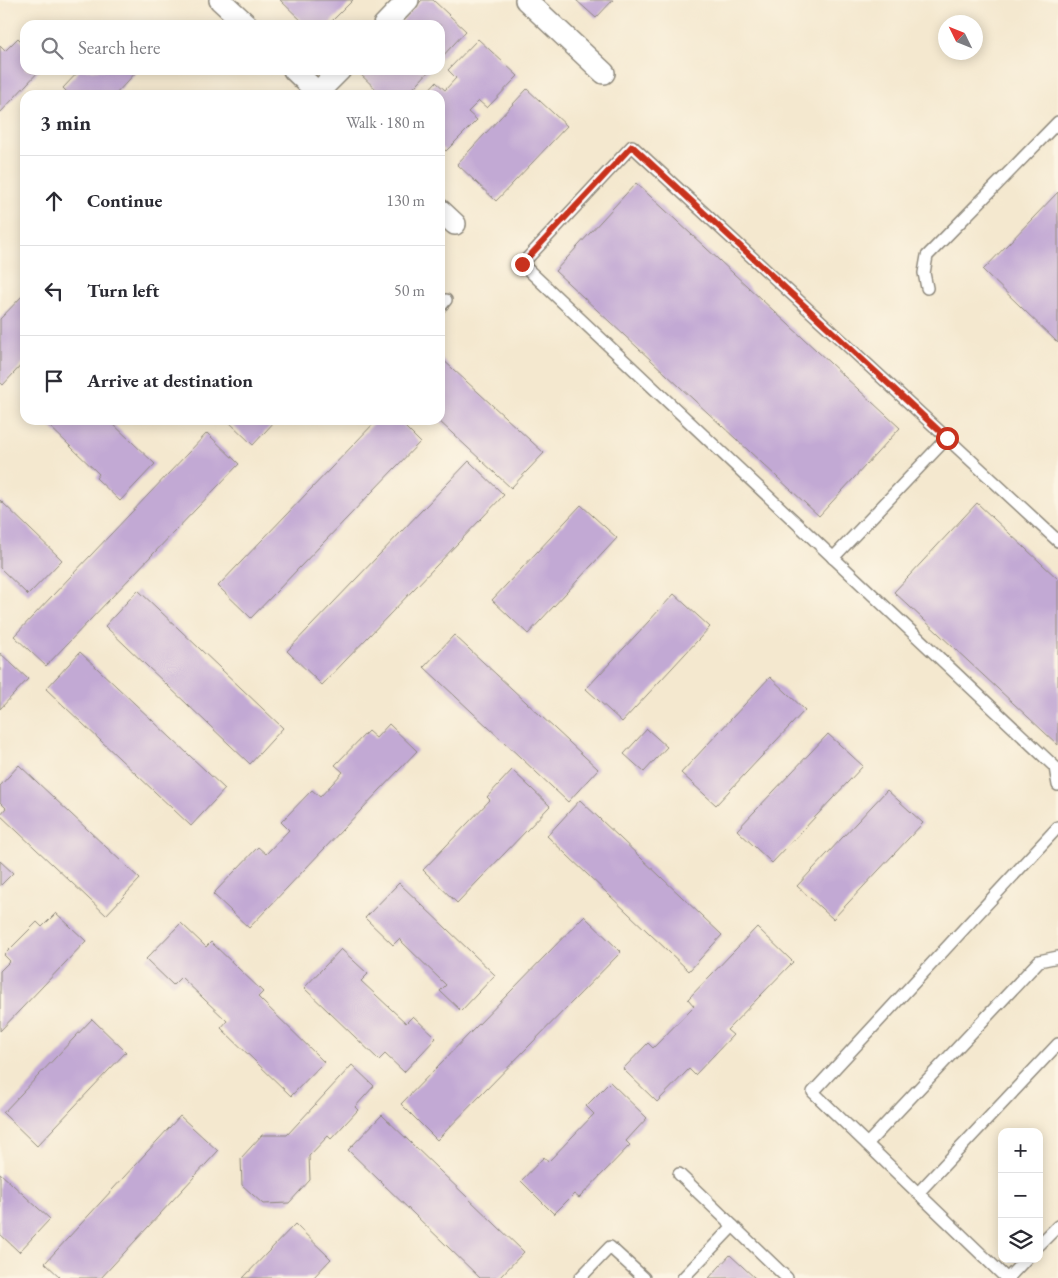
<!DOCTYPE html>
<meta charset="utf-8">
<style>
:root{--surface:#fff;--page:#f2f2f3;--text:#2b2b33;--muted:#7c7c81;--line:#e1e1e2}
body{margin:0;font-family:"EB Garamond",serif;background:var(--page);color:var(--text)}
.controls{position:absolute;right:15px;bottom:15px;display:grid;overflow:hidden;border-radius:10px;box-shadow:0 2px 12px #0003}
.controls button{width:45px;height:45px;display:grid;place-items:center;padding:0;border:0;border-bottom:1px solid var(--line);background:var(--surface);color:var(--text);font:25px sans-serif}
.compass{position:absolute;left:938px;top:15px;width:45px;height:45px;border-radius:50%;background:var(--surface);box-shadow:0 2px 12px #0003;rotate:313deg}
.stop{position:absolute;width:15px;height:15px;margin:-11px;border:4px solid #c8321e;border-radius:50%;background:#fff}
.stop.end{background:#c8321e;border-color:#fff;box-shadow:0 1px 5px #0008}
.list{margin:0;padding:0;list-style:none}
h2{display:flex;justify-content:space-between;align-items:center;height:65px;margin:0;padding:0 20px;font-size:21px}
h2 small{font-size:16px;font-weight:400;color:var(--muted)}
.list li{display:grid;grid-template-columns:32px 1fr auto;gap:15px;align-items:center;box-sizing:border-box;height:90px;padding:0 20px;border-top:1px solid var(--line)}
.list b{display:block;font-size:19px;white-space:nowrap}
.list em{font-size:16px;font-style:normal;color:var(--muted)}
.icon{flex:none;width:28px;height:28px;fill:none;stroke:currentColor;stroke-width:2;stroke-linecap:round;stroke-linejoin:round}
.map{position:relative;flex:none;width:1058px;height:1278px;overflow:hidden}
.search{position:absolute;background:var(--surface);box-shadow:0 2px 12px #0003;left:20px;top:20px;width:425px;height:55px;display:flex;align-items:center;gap:12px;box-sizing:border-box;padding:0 18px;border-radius:15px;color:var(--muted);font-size:19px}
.panel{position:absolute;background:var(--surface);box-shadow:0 2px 12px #0003;left:20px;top:90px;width:425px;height:335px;border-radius:15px}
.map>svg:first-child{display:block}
.building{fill:#c2a9d4}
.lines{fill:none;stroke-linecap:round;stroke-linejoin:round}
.lane-casing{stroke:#908a7d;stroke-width:14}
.street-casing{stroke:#908a7d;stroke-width:24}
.lane{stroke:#fff;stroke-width:11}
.street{stroke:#fff;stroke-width:21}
.route{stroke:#c8321e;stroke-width:6}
</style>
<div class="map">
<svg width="1058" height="1278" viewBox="0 0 1058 1278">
<rect width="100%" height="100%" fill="#fcf5e5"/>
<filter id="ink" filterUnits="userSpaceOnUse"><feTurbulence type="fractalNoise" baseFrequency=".02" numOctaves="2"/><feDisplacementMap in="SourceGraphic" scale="10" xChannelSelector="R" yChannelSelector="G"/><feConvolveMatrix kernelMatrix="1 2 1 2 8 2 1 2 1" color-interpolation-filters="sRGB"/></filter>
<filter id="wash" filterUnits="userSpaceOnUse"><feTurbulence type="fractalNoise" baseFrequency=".0096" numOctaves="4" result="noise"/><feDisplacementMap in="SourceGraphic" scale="20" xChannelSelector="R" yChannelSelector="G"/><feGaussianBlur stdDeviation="1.12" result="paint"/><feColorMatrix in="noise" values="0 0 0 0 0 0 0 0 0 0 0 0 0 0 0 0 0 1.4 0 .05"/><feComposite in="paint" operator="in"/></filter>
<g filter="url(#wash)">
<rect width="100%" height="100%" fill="#f4e8cf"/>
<g id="blocks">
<g class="building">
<path d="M280 0H353L328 25H306Z"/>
<path d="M422 0H433L466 31 440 59V25H399Z"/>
<path d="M576 0H613L596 18Z"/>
<path d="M18 38 25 45V70H40L0 113V46L5 51Z"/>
<path d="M478 39 518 76 487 108 479 101 468 112 477 120 446 151 440 146V95H424L436 82 445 90 456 78 448 70Z"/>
<path d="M80 70H138L115 95H70L63 88Z"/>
<path d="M356 70H430L407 95H382Z"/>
<path d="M527 89 567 126 496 201 457 164Z"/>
<path d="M636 183 900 428 819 516 555 271Z"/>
<path d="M1058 192V343L983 270Z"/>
<path d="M25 293V361L3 385 0 382V319Z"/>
<path d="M440 357 544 453 511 488 438 420H440Z"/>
<path d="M43 420H109L155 464 120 501 96 478 99 474Z"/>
<path d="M227 420H276L253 445Z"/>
<path d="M377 420H398L420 442 251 618 218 586Z"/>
<path d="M207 433 239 464 46 666 14 636Z"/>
<path d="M469 461 504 495 322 685 287 651Z"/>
<path d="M0 500 62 560 28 595 0 568Z"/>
<path d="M977 503 1058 579V745L894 592Z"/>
<path d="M581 505 617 538 528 634 492 600Z"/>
<path d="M138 590 283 728 250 764 105 626Z"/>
<path d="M674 594 710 627 622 722 586 689Z"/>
<path d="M454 635 598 769 568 802 424 667Z"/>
<path d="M80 652 225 789 191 826 46 689Z"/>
<path d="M0 653 28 679 0 709Z"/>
<path d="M770 677 805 710 716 805 681 773Z"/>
<path d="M389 724 417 751 249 928 213 894 258 847 266 854 289 830 281 822 312 790 320 797 343 772 335 765 368 731 376 738Z"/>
<path d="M647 729 667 747 644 772 624 754Z"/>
<path d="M828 734 863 766 772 863 737 830Z"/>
<path d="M19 765 140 879 106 915 0 815 6 808 0 802V786Z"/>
<path d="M512 770 550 806 457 903 423 870 490 800 487 797Z"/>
<path d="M887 790 923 823 833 919 797 886Z"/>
<path d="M580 800 722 935 689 971 547 836Z"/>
<path d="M0 861 13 873 0 886Z"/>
<path d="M399 883 495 975 461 1011 440 991 446 985 399 939 393 945 365 918Z"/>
<path d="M56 913 86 941 0 1031V971L10 961 4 955 37 922 42 927Z"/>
<path d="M584 916 621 952 437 1140 401 1104Z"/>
<path d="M181 923 206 947 211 942 263 992 258 997 324 1062 291 1096 221 1028 227 1021 181 977 173 985 146 959Z"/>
<path d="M757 927 793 962 727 1030 733 1035 695 1075 689 1069 657 1102 623 1069 648 1043 653 1048 694 1006 688 999Z"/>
<path d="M341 949 368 974 361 981 406 1023 413 1016 436 1038 404 1072 385 1054 379 1060 304 988Z"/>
<path d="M92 1019 126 1052 37 1146 3 1113Z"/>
<path d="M352 1065 374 1086 355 1107 358 1110 331 1139 328 1136 309 1156 310 1180 289 1203 263 1204 242 1185 241 1158 262 1135H287Z"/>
<path d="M610 1082 647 1118 626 1141 630 1145 579 1198 574 1194 554 1214 521 1181 544 1157 548 1162 594 1114 586 1106Z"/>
<path d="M382 1115 524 1252 499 1278H480L348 1150Z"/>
<path d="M180 1116 218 1151 101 1278H61L45 1263Z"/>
<path d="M0 1173 50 1219 19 1252 0 1234Z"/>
<path d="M295 1224 331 1259 313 1278H243Z"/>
<path d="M730 1255 755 1278H709Z"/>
</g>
</g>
</g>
<g filter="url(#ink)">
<use href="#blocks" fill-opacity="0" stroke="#908a7d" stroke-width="1"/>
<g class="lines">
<g class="lane-casing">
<g id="lane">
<path d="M927 288 924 273 927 256 1058 122"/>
<path d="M440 307 446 300"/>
<path d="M1058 541 632 146 522 264 1055 767 1058 785"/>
<path d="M833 558 947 438"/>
<path d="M867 1144 1039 961 1058 957"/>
<path d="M679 1174 787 1278"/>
<path d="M918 1193 1058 1044"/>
<path d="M1039 1245 1058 1226"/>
<path d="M580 1278 610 1247 644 1278"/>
<path d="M683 1278 733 1226"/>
<path d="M1006 1278 813 1092 1058 827"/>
<path d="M1008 1278 1026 1259"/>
</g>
</g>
<g class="street-casing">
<g id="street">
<path d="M220 0 247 25"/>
<path d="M526 0 604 73"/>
<path d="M384 25 408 0"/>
<path d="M294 70 320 95"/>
<path d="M318 92 340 70"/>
<path d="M440 210 455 224"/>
</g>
</g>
<use href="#lane" class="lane"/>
<use href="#street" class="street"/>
</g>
</g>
<g class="lines" filter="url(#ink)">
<path class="route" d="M522 264 632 146 947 438"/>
</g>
</svg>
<div class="controls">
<button>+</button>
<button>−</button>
<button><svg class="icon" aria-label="layers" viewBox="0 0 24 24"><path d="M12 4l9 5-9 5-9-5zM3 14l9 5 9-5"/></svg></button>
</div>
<svg class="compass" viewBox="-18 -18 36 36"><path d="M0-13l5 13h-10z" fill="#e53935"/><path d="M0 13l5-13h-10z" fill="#7c7c81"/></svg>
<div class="stop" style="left:947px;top:438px"></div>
<div class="stop end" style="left:522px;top:264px"></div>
<div class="search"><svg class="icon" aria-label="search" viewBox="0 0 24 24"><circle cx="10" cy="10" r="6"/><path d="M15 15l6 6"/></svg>Search here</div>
<section class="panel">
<h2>3 min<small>Walk · 180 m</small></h2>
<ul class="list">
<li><svg class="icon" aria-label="ahead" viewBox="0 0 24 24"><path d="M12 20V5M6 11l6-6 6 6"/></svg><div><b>Continue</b></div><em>130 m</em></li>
<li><svg class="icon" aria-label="left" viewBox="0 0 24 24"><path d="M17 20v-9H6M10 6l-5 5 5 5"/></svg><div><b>Turn left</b></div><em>50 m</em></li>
<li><svg class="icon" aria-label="arrive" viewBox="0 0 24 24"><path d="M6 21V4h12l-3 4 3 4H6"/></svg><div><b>Arrive at destination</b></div></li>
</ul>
</section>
</div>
